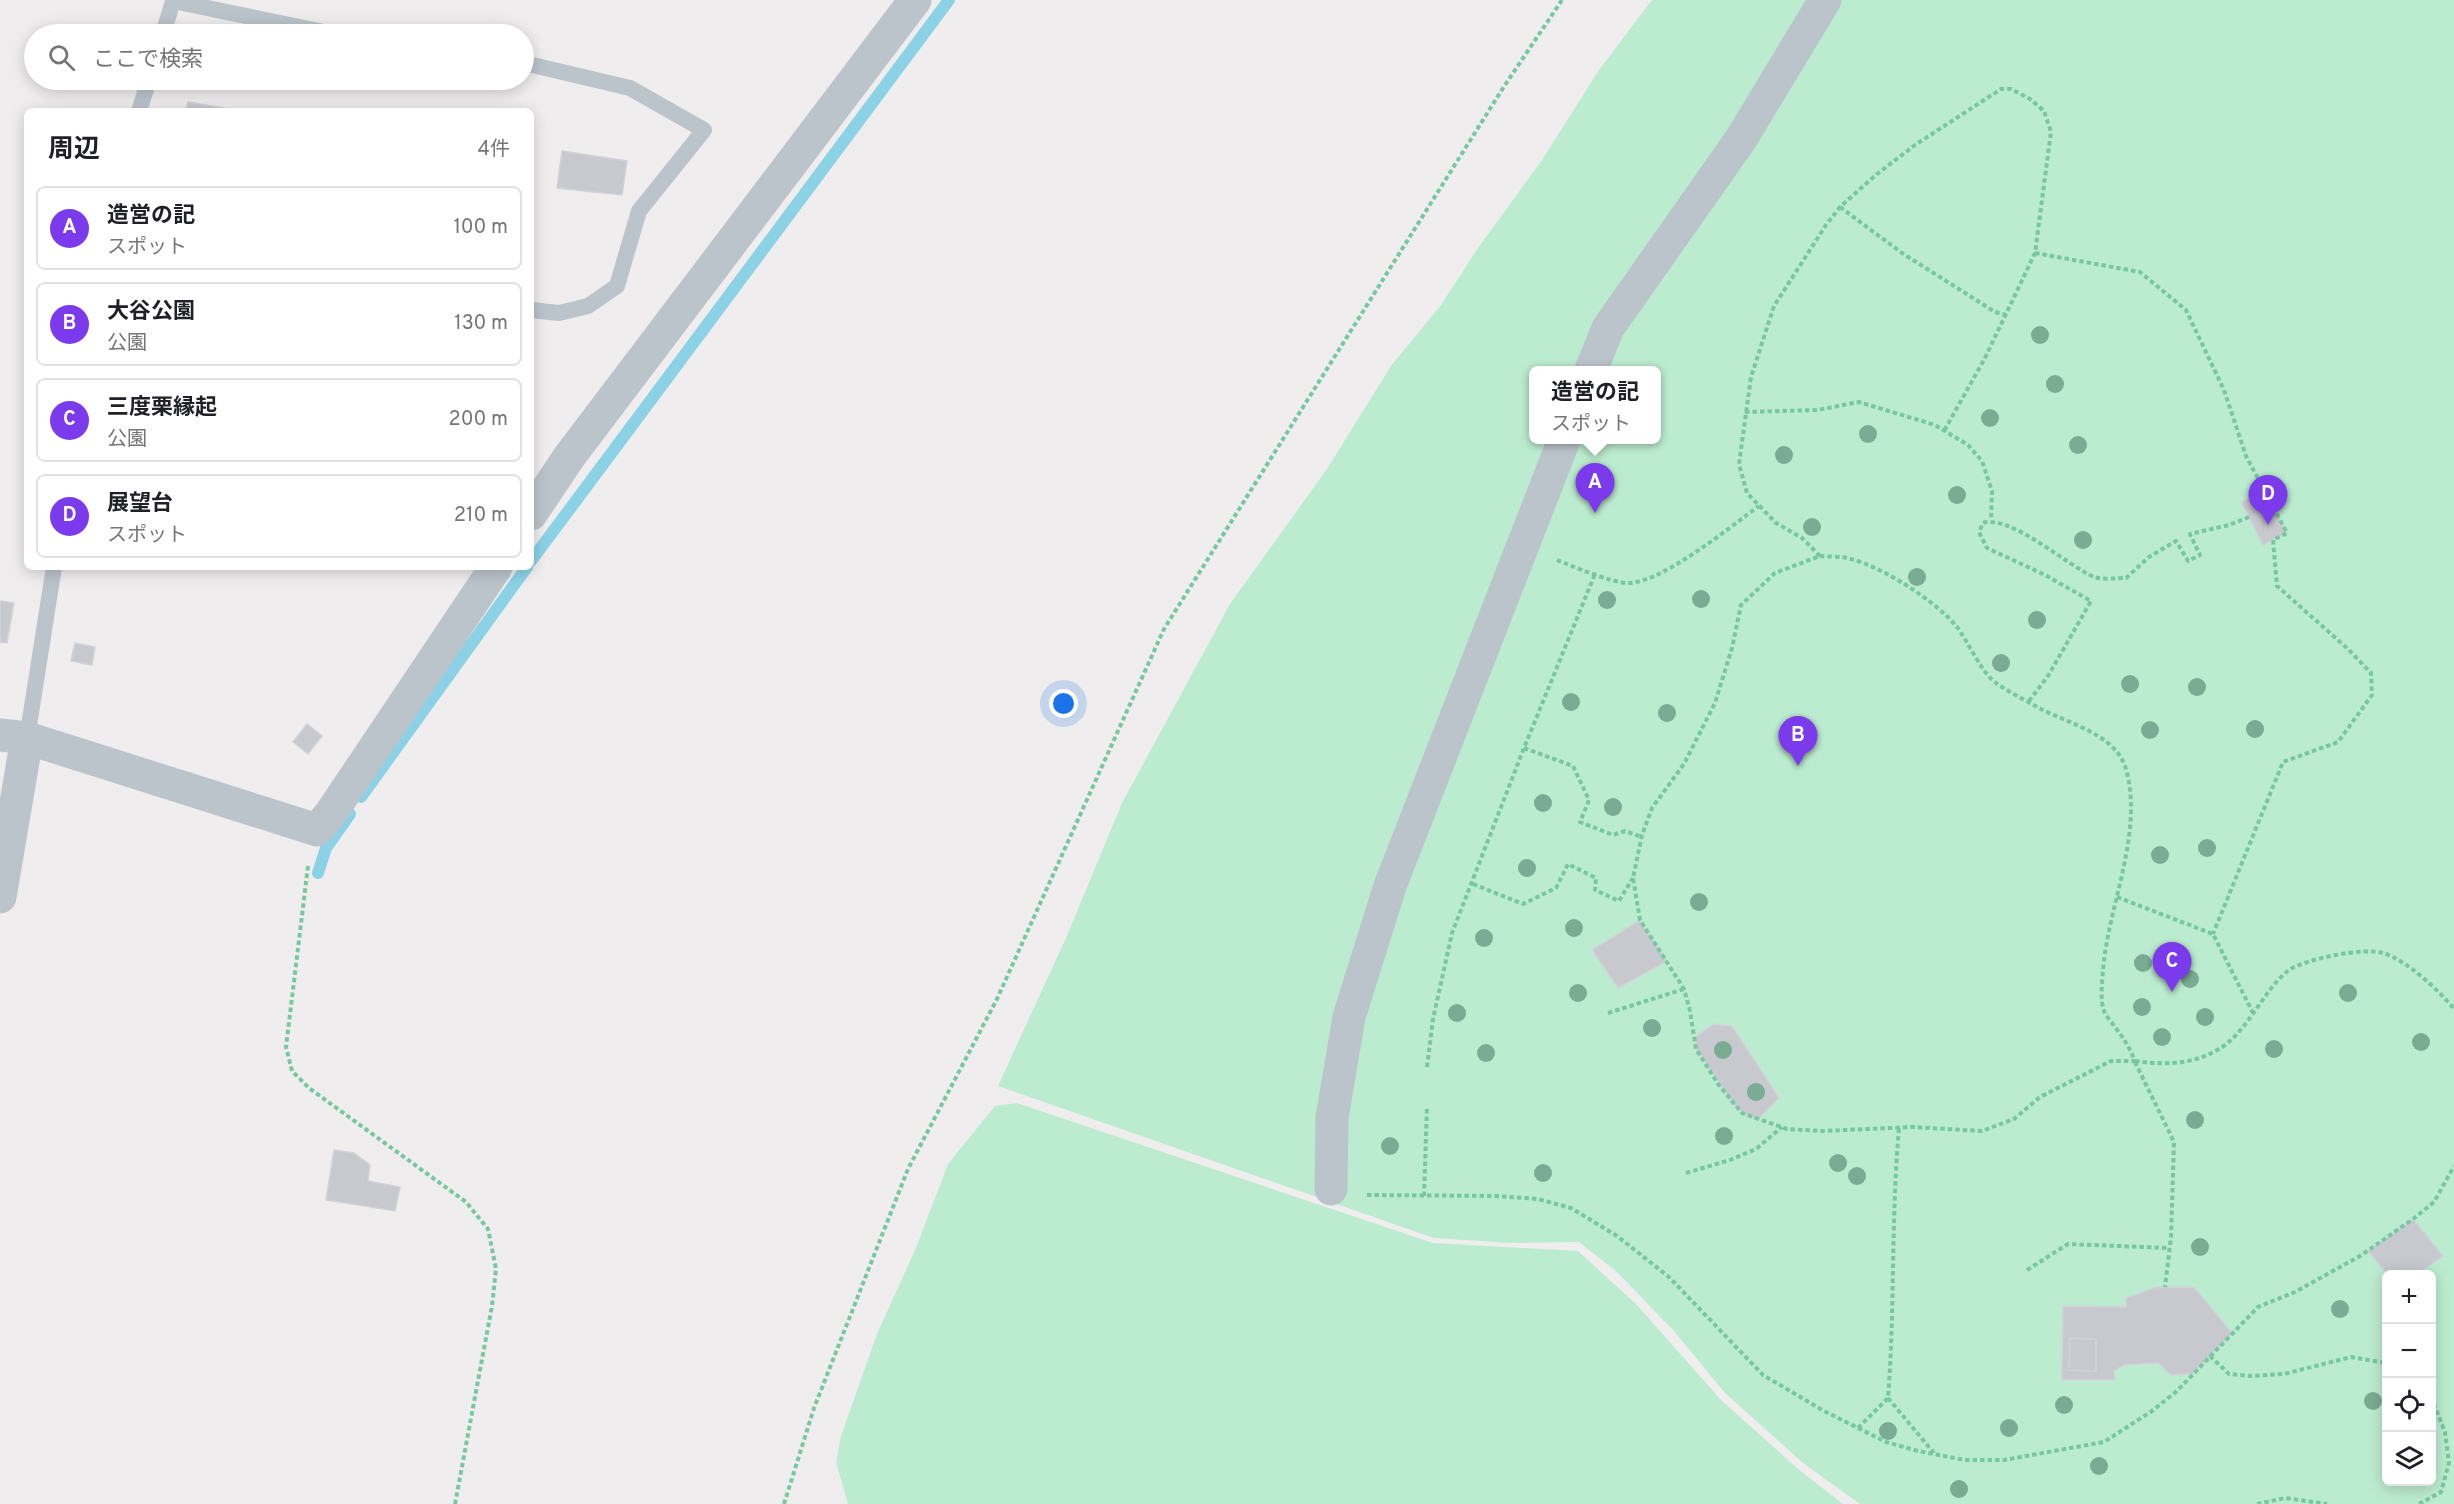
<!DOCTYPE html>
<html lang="ja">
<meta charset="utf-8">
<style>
:root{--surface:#fff;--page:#f6f6f6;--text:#202124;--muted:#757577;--line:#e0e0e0;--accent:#7c3aed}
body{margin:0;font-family:Overpass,"Noto Sans JP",sans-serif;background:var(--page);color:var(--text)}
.controls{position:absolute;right:18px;bottom:18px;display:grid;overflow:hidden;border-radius:9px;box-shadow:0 3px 15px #0003}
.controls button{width:54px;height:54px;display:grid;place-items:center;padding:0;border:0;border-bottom:2px solid var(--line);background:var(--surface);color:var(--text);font:30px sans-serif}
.you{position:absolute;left:1064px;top:704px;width:21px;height:21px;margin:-15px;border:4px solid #fff;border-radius:50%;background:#1a73e8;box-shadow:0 0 0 9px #1a73e833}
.badge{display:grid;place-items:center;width:39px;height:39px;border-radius:50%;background:var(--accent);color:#fff;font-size:20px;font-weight:700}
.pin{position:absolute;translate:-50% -50px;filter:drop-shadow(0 2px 3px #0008)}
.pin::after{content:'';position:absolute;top:32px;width:21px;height:18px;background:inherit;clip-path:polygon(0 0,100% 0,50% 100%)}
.popup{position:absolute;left:1529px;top:366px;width:132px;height:78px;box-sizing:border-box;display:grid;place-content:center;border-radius:9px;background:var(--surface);filter:drop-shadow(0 2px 4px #0005);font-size:20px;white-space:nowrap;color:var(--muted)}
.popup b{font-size:22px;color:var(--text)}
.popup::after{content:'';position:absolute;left:50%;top:100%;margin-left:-12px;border:12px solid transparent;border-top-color:var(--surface)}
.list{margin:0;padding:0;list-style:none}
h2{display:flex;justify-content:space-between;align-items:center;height:78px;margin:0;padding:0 24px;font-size:26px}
h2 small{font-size:20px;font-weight:400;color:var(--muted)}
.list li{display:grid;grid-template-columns:39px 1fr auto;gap:18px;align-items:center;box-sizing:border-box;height:84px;margin:0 12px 12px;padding:0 12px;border:2px solid var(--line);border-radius:9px}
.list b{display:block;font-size:22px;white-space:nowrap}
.list p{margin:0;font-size:20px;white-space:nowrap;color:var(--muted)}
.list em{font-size:20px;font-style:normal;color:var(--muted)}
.icon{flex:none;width:33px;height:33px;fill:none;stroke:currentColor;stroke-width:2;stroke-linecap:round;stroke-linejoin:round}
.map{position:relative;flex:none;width:2454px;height:1504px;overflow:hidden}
.search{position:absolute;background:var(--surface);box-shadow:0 3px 15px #0003;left:24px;top:24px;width:510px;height:66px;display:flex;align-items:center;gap:15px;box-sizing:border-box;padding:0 21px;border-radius:33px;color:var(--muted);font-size:22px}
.panel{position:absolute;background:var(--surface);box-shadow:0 3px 15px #0003;left:24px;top:108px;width:510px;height:462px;border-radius:9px}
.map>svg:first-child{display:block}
.green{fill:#bceccf;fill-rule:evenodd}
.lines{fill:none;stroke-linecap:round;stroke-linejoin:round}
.stream{stroke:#8bd2e6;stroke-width:12}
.building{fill:#c7c9cf;stroke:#d1d3d8;stroke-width:1.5}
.path{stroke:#76c8a1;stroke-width:4;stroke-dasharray:4.5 3;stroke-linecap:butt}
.service{stroke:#bcc4cb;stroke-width:16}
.tertiary{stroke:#bcc4cb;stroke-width:33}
.tree{fill:#7aac93}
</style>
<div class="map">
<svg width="2454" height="1504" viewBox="0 0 2454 1504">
<rect width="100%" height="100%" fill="#efeded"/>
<g class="green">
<path d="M1652 0H2454V1504H1860L1803 1463 1724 1392 1674 1331 1617 1272 1579 1242 1511 1243 1434 1238 998 1086 1066 938 1122 803 1230 604 1327 469 1391 366 1441 305 1478 248 1542 160 1599 70ZM1534 370H1656V440H1534ZM2386 1274H2432V1482H2386Z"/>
<path d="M1017 1103 1433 1243 1578 1251 1636 1304 1721 1400 1798 1469 1843 1504H848L836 1462 841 1436 877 1334 916 1248 948 1164 995 1106Z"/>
</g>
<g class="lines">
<g class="stream">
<path d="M531 561 949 0"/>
<path d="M361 797 527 567"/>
<path d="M318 873 326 848 350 814"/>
</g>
</g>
<g class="building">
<path d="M190 80H209L208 88 189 85Z"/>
<path d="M188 102 242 111H186Z"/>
<path d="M562 151 627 161 622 195 557 188Z"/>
<path d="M2265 491 2287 533 2263 545 2241 502Z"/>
<path d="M0 601 14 603 7 643 0 642Z"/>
<path d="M75 643 95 647 92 665 71 661Z"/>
<path d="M307 724 322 736 308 754 293 742Z"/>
<path d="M1640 920 1667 961 1618 988 1592 950Z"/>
<path d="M1714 1024 1732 1026 1779 1098 1757 1120 1742 1113 1731 1101 1696 1049 1695 1037Z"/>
<path d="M334 1150 354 1153 370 1165 368 1181 400 1187 395 1211 326 1200Z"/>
<path d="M2413 1219 2443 1256 2417 1274H2387L2368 1251Z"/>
<path d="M2156 1287H2194L2232 1333 2193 1374 2171 1375 2158 1363 2124 1365 2114 1371 2115 1380H2062L2063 1306 2126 1307V1298Z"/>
<path d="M2070 1338 2096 1339V1371L2069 1370Z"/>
</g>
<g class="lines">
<g class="path">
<path d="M1840 207 1902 253 1995 312 2006 315"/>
<path d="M2035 253 2140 272 2186 310 2224 390 2246 456 2287 533 2273 540 2277 586 2347 648 2371 673 2372 695 2338 742 2283 762 2213 934"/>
<path d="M1745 412 1817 410 1859 402 1935 425 1968 445 1982 461 1992 491 1991 520"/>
<path d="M1820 556C1830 557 1842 556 1851 559 1883 567 1937 602 1957 627 1969 643 1981 672 1996 683 2009 692 2025 700 2039 708 2067 723 2116 734 2126 769 2144 833 2108 906 2103 970 2102 982 2100 1000 2104 1011 2106 1016 2111 1021 2114 1026 2123 1037 2130 1048 2135 1061H2111L2040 1097 2014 1119 1982 1131 1913 1127 1822 1131 1787 1129 1742 1113 1718 1084 1696 1049 1690 1011 1684 989 1640 920 1633 878 1642 835 1652 808 1684 764 1715 703 1732 648 1741 605 1775 573Z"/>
<path d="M1820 556 1802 538 1776 523 1747 493 1739 464 1751 377 1774 306 1826 225 1840 207 1877 174 1915 145 2001 89H2011L2030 99 2044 111 2051 132 2035 253 1985 358 1944 431"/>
<path d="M1557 560C1572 566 1612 583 1628 583 1662 583 1730 527 1759 506"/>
<path d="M2029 701 2048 676 2091 601 2045 575 1987 548 1979 532 1983 523C2010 514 2068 566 2094 577 2103 580 2117 578 2126 578L2149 557 2176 541 2188 561 2200 555 2190 534 2229 525 2249 517"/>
<path d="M1524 748 1573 766 1589 800 1580 822 1613 835 1625 831 1642 837"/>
<path d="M308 866 286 1047 292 1071 309 1088 466 1202 488 1229 496 1269 492 1306 455 1504"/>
<path d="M1473 884 1523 904 1556 888 1568 864 1596 878 1595 890 1619 901 1633 878"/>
<path d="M2117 897 2213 934 2253 1013"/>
<path d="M1608 1013 1684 989"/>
<path d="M2135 1061C2165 1065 2192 1065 2219 1049 2248 1032 2263 990 2289 970 2305 959 2365 947 2383 953 2405 959 2440 991 2454 1009"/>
<path d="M2135 1062 2174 1142 2171 1237 2165 1287"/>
<path d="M1427 1067 1433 1019 1452 933 1524 748 1595 574"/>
<path d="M1686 1173 1730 1160 1756 1149 1782 1127"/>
<path d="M1367 1195 1496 1196 1538 1199 1571 1208 1617 1236 1669 1277 1763 1375 1824 1411 1886 1442 1918 1451 1965 1460H2004L2104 1442 2152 1411 2177 1391 2258 1307 2295 1292 2360 1256 2413 1219 2434 1202 2454 1166"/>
<path d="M1424 1196 1427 1107"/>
<path d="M2027 1270 2068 1244 2169 1248"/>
<path d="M2210 1356 2229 1374 2250 1376 2284 1374 2351 1357 2386 1363"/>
<path d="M1888 1398 1934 1453"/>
<path d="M1858 1428 1888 1398C1895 1308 1891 1218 1899 1128"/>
<path d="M784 1504 814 1408 908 1169 997 999 1164 629 1503 88 1562 0"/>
<path d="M2257 1504 2285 1498 2327 1504"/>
<path d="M2419 1504 2441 1492 2449 1463 2445 1432 2432 1399"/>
</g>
<g class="service">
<path d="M163 34 173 1 334 34"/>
<path d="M524 63 630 88 704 130 639 211 617 286 588 306 559 313 531 310"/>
<path d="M139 111 149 80"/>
<path d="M27 738 54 567"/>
</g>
<g class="tertiary">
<path d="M1591 370 1608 328 1741 139 1825 0"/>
<path d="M531 514 569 457 915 0"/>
<path d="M0 735 27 738 317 830 331 813 496 567"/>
<path d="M0 897 27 738"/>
<path d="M1331 1189 1332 1118 1349 1017 1390 886 1564 440"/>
</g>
</g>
<g class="tree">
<circle cx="2040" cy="335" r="9"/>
<circle cx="2055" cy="384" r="9"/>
<circle cx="1990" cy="418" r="9"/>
<circle cx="1868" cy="434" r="9"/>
<circle cx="2078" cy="445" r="9"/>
<circle cx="1784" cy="455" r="9"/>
<circle cx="1957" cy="495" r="9"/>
<circle cx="1812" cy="527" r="9"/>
<circle cx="2083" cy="540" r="9"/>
<circle cx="1917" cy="577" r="9"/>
<circle cx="1701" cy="599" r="9"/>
<circle cx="1607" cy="600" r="9"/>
<circle cx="2037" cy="620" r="9"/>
<circle cx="2001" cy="663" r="9"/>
<circle cx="2130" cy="684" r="9"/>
<circle cx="2197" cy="687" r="9"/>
<circle cx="1571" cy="702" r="9"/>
<circle cx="1667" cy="713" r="9"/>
<circle cx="2255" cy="729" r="9"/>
<circle cx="2150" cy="730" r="9"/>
<circle cx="1543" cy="803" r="9"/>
<circle cx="1613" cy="807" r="9"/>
<circle cx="2207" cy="848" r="9"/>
<circle cx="2160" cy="855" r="9"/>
<circle cx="1527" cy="868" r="9"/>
<circle cx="1699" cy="902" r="9"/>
<circle cx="1574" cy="928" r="9"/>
<circle cx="1484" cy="938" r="9"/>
<circle cx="2143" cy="963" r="9"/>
<circle cx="2190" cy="979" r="9"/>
<circle cx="1578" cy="993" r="9"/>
<circle cx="2348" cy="993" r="9"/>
<circle cx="2142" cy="1007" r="9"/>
<circle cx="1457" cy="1013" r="9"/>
<circle cx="2205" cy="1017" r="9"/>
<circle cx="1652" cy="1028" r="9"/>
<circle cx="2162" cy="1037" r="9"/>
<circle cx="2421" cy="1042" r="9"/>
<circle cx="2274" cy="1049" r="9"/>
<circle cx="1723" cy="1050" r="9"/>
<circle cx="1486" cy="1053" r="9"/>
<circle cx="1756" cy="1092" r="9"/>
<circle cx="2195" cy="1120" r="9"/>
<circle cx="1724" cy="1136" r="9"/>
<circle cx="1390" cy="1146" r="9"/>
<circle cx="1838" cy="1163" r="9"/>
<circle cx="1543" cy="1173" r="9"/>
<circle cx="1857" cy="1176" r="9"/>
<circle cx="2200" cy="1247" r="9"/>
<circle cx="2340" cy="1309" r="9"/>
<circle cx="2373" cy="1401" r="9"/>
<circle cx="2064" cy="1405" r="9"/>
<circle cx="2009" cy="1428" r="9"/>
<circle cx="1888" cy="1431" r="9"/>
<circle cx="2099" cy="1466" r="9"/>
<circle cx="1959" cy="1489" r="9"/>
</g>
</svg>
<div class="controls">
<button>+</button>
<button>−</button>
<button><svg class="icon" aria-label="locate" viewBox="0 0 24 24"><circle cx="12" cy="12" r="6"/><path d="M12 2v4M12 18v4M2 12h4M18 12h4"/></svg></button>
<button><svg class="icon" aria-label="layers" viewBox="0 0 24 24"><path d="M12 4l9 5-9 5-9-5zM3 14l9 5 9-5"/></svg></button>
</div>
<div class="you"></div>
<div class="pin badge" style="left:1595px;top:513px">A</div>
<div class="popup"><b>造営の記</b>スポット</div>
<div class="pin badge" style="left:1798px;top:766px">B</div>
<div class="pin badge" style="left:2172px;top:992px">C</div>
<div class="pin badge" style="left:2268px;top:525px">D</div>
<div class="search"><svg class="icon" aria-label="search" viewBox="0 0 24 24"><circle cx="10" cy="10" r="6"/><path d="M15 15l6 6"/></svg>ここで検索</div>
<section class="panel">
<h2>周辺<small>4件</small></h2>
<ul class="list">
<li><span class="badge">A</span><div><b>造営の記</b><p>スポット</p></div><em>100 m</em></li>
<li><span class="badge">B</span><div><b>大谷公園</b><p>公園</p></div><em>130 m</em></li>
<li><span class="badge">C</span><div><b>三度栗縁起</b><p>公園</p></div><em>200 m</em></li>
<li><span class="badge">D</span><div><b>展望台</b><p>スポット</p></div><em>210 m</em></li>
</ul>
</section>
</div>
